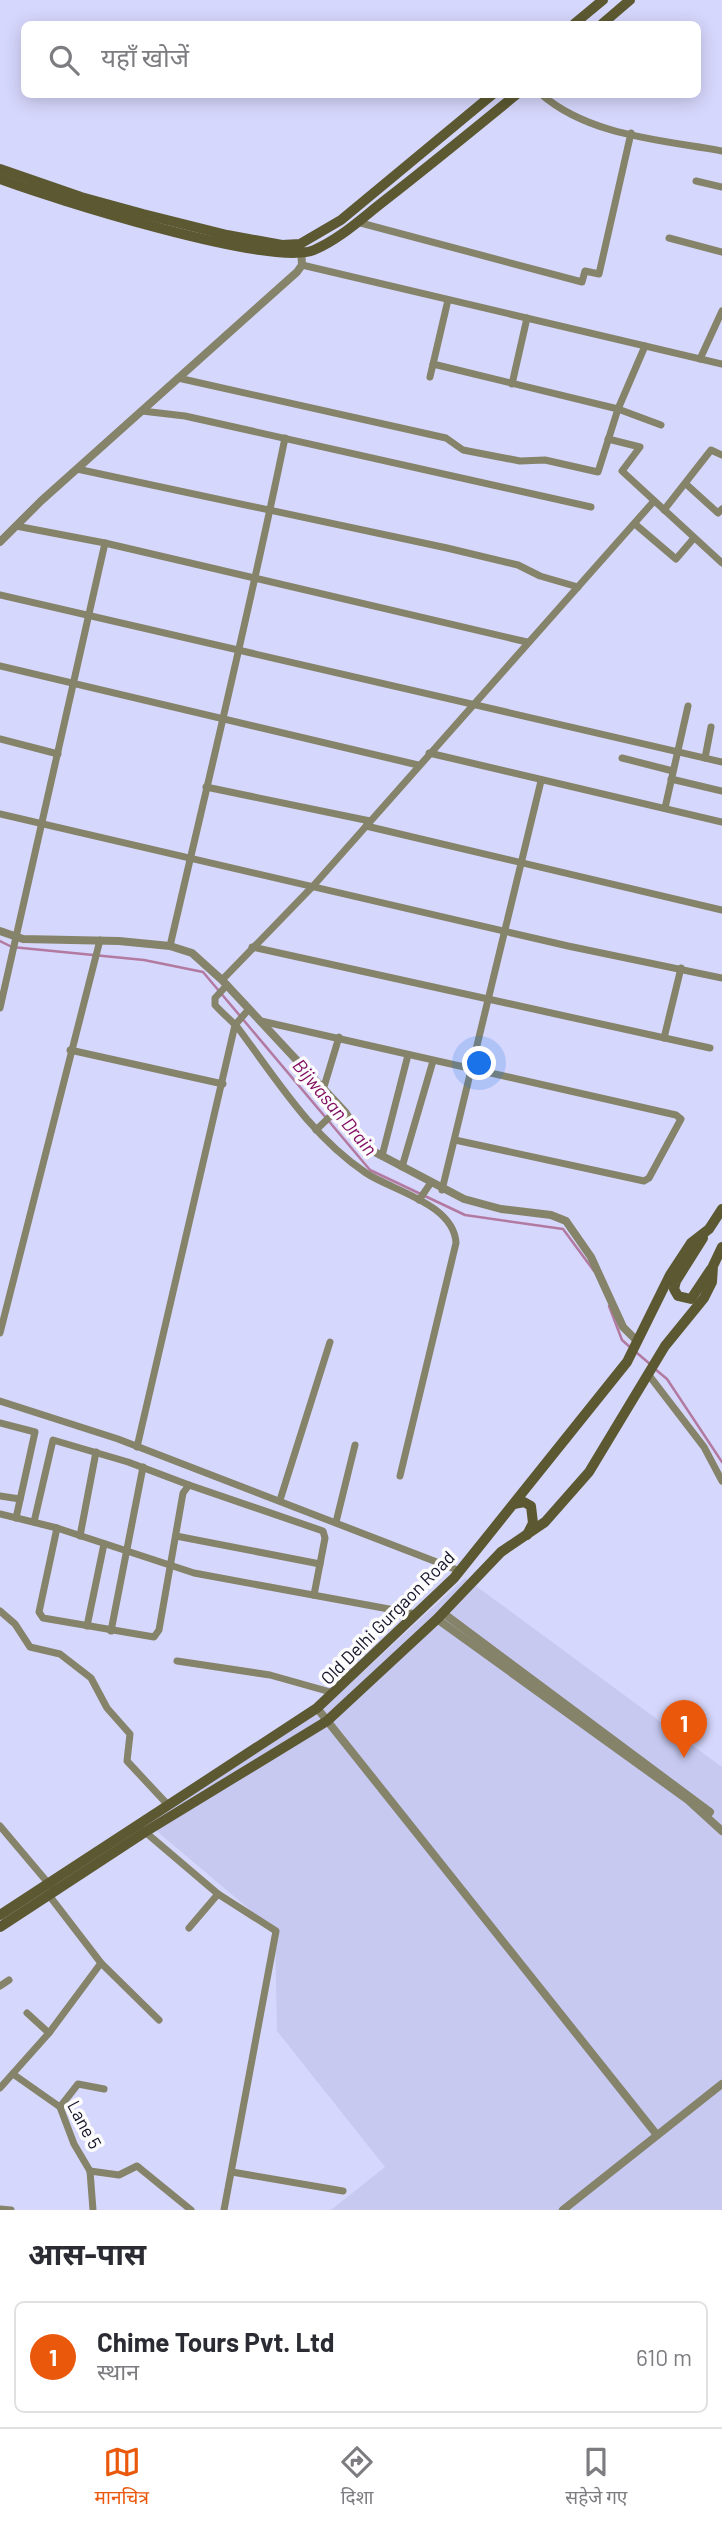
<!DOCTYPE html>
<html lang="hi">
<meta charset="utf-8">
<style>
:root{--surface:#fff;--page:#f7f7f7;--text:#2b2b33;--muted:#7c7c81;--line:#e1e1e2;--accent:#ea580c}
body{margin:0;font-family:Barlow,"Noto Sans Devanagari",sans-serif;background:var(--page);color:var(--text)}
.you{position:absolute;left:480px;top:1064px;width:24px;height:24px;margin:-18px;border:5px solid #fff;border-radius:50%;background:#1a73e8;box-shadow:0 0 0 10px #1a73e833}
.badge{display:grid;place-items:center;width:46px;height:46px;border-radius:50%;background:var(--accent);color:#fff;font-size:23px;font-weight:700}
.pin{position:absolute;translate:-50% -58px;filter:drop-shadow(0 2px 4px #0008)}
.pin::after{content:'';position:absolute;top:37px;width:24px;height:21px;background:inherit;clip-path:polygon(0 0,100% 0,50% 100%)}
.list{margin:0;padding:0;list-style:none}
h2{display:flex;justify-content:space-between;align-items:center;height:91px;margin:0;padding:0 28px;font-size:30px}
h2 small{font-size:23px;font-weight:400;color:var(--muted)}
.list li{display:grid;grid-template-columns:46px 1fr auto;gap:21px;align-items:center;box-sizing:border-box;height:112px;margin:0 14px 14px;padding:0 14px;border:2px solid var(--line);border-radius:10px}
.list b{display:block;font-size:26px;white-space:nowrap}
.list p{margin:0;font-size:23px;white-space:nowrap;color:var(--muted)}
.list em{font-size:23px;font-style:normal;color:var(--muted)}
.icon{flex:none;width:38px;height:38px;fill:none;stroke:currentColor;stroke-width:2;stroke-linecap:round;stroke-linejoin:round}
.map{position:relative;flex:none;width:722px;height:2210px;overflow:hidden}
.search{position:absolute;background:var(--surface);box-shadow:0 4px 18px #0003;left:21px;right:21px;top:21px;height:77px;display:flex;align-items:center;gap:18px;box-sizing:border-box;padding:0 24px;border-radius:10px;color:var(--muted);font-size:26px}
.sheet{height:217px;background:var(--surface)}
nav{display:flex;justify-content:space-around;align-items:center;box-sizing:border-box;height:98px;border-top:2px solid var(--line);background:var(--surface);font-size:19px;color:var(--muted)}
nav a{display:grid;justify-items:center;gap:4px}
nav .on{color:var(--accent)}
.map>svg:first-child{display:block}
.built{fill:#c7c9f1}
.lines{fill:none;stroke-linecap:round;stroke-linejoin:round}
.stream{stroke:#b27aa1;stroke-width:2.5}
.minor{stroke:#858369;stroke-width:7}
.tertiary{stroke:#858369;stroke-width:8}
.secondary{stroke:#5c5932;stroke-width:10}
.labels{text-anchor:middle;stroke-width:7;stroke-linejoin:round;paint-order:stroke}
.street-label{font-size:18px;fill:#131227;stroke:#fcfcfc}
.water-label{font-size:19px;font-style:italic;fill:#810c60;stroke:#fcfcfc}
</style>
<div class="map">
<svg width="722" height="2210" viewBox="0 0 722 2210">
<rect width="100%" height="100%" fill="#d6d7fc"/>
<path class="built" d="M465 1578 722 1767V2210H331L385 2167 277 2031 275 1931 145 1821 229 1769 338 1695Z"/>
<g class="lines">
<g class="stream">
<path d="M0 941 12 947 144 960 203 972 370 1170 465 1215 563 1229 594 1271"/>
<path d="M609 1306 622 1340 631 1348"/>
<path d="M637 1353 650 1364"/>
<path d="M655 1369 667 1379 722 1462"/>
</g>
<g class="minor">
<path d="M541 94C589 136 662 140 722 151"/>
<path d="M696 181 722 187"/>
<path d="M357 222 582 282 585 271 599 274 631 133"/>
<path d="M669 238 722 252"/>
<path d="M302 265 722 364"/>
<path d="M700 359 722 311"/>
<path d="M433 364 618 409 661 425"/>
<path d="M430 377 448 300"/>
<path d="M178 378 446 438 463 450 520 461 545 460 598 472 618 409 645 346"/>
<path d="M512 384 527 318"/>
<path d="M142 411 185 416 591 507"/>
<path d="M608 439 640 447 622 471 722 563"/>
<path d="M77 469 447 548 518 565 540 576 578 587"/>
<path d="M686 484 718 513 722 509"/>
<path d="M664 510 711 450 722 455"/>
<path d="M635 524 676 559 694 538"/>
<path d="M16 526 105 543 527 642"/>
<path d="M0 595 722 762"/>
<path d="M0 666 418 765"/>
<path d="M0 739 58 754"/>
<path d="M429 753 722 822"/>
<path d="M622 758 673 771"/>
<path d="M705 758 711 727"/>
<path d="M671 779 722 791"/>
<path d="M206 787 370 821"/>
<path d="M665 808 688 706"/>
<path d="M0 814 568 946 722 978"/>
<path d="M366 826 722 910"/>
<path d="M170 946C209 777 250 609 285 438"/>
<path d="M252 947 710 1048"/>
<path d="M222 980 314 885 654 501"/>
<path d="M227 985 215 998V1005C222 1013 231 1020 238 1028 277 1080 311 1136 366 1173 393 1191 454 1204 456 1243L400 1476"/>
<path d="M0 1008 105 543"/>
<path d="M261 1021 676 1115 681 1119 649 1178 644 1181 455 1140"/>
<path d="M664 1038 681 968"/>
<path d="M70 1050 223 1084"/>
<path d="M323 1090 339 1037"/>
<path d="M316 1130 340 1107"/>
<path d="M382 1156 408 1055"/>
<path d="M402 1167 433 1061"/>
<path d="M442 1190 541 781"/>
<path d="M419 1200 430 1184"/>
<path d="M0 1333 100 940"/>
<path d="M648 1374 704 1447 722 1481"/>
<path d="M0 1401 118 1439 460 1571"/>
<path d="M0 1423 35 1432 16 1518"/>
<path d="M137 1447 235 1025 249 1009"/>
<path d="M0 1496 20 1499"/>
<path d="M280 1500 330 1342"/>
<path d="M0 1514 57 1528 194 1573 416 1614"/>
<path d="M34 1522 53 1440 128 1462 189 1485"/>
<path d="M336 1522 355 1445"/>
<path d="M57 1528 39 1612 43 1618 154 1637 159 1630 183 1493 189 1485 323 1531 325 1538 314 1595"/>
<path d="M80 1536 96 1452"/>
<path d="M176 1536 320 1564"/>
<path d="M0 1611 15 1624 30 1647 60 1654 91 1678 107 1708 130 1734 127 1761 168 1805"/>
<path d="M87 1626 104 1544"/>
<path d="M111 1631 143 1467"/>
<path d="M177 1661 270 1675 334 1693"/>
<path d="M0 1826 54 1890"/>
<path d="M144 1831 218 1894 276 1931 224 2210"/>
<path d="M48 1894 101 1963 159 2020"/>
<path d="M189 1928 218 1894"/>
<path d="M0 1986 9 1980"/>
<path d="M27 2013 49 2033"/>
<path d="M13 2074 60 2107 74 2144 90 2171 93 2210"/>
<path d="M0 2088 49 2033 101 1963"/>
<path d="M60 2107 78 2084 104 2089"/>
<path d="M90 2171 119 2175 137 2166 191 2210"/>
<path d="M232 2172 343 2191"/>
<path d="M0 2209 11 2210"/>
</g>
<g class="tertiary">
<path d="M0 542 41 501 297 272 302 265 301 248"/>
<path d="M0 931 23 939 119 941 170 946 192 953 222 980 345 1112 369 1149 464 1199 501 1209 551 1215 566 1221 591 1257 623 1327 636 1340"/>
<path d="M443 1613 710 1812"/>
<path d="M437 1619 688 1800 722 1831"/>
<path d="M317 1708 657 2135"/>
<path d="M563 2210 722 2084"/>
</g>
<g class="secondary">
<path d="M574 24 603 0"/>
<path d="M602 24 630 0"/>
<path d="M0 169 81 197 143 214 227 235 282 245 300 244 341 220 493 94"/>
<path d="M0 179C51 198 272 268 314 250 340 239 362 218 384 201 429 166 473 130 517 94"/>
<path d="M703 1238 676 1281 674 1289 678 1296 691 1299 711 1269"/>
<path d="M514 1504 524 1502 531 1506 533 1523 527 1535"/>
<path d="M0 1915 317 1708 454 1578 627 1362 670 1275 691 1243 709 1229 722 1209"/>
<path d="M0 1927 145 1832 327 1721 437 1619 501 1552 545 1522 589 1472 665 1346 704 1298 712 1282 713 1266 722 1247"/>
</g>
</g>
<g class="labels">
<g class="street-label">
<text transform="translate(388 1618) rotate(-45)" y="6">Old Delhi Gurgaon Road</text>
<text transform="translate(84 2125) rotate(62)" y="6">Lane 5</text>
</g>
<g class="water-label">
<text transform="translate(335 1107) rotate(50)" y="7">Bijwasan Drain</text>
</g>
</g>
</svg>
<div class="you"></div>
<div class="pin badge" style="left:684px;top:1758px">1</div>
<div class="search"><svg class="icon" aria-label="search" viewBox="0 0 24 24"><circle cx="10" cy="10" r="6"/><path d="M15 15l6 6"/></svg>यहाँ खोजें</div>
</div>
<section class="sheet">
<h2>आस-पास<small></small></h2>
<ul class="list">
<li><span class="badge">1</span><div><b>Chime Tours Pvt. Ltd</b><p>स्थान</p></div><em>610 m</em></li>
</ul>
</section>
<nav>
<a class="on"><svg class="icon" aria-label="map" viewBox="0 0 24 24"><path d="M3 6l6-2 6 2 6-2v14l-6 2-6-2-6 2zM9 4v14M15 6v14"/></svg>मानचित्र</a>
<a><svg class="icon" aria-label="directions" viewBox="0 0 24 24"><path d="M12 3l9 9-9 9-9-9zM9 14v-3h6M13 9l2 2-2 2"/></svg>दिशा</a>
<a><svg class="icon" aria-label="saved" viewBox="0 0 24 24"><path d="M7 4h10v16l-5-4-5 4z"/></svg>सहेजे गए</a>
</nav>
